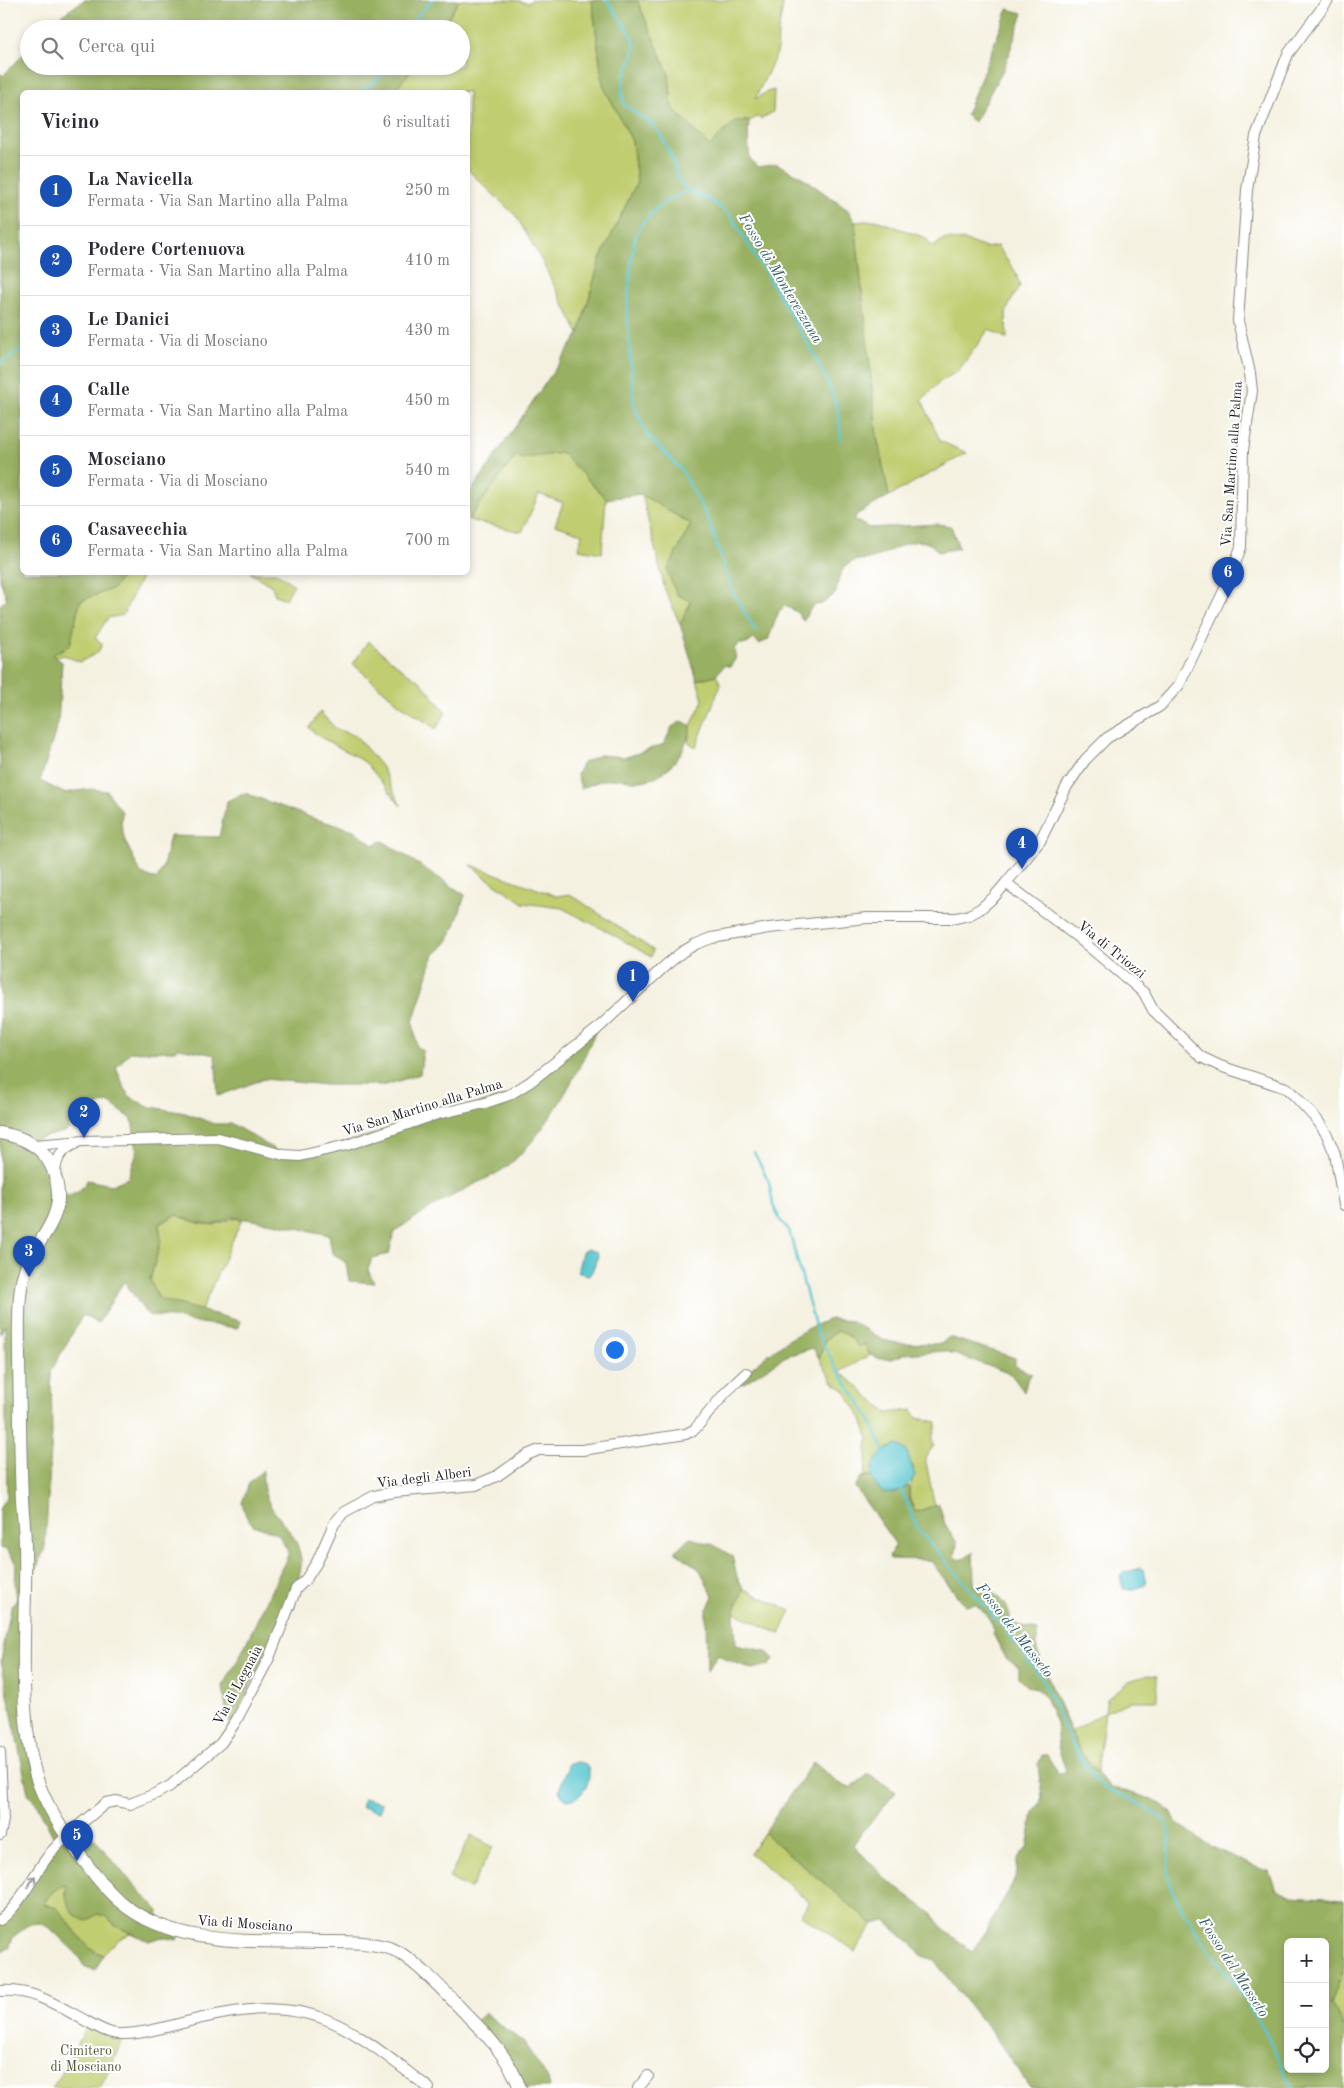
<!DOCTYPE html>
<html lang="it">
<meta charset="utf-8">
<style>
:root{--surface:#fff;--page:#f7f7f7;--text:#2b2b33;--muted:#7c7c81;--line:#e1e1e2;--accent:#d1495b}
body{margin:0;font-family:"Old Standard TT",serif;background:var(--page);color:var(--text)}
.controls{position:absolute;right:15px;bottom:15px;display:grid;overflow:hidden;border-radius:8px;box-shadow:0 2px 8px #0003}
.controls button{width:45px;height:45px;display:grid;place-items:center;padding:0;border:0;border-bottom:1px solid var(--line);background:var(--surface);color:var(--text);font:25px sans-serif}
.you{position:absolute;left:614px;top:1349px;width:18px;height:18px;margin:-12px;border:4px solid #fff;border-radius:50%;background:#1a73e8;box-shadow:0 0 0 8px #1a73e833}
.badge{display:grid;place-items:center;width:32px;height:32px;border-radius:50%;background:var(--accent);color:#fff;font-size:16px;font-weight:700}
.pin{position:absolute;translate:-50% -41px;filter:drop-shadow(0 1px 2px #0008)}
.pin::after{content:'';position:absolute;top:26px;width:18px;height:15px;background:inherit;clip-path:polygon(0 0,100% 0,50% 100%)}
.list{margin:0;padding:0;list-style:none}
h2{display:flex;justify-content:space-between;align-items:center;height:65px;margin:0;padding:0 20px;font-size:21px}
h2 small{font-size:16px;font-weight:400;color:var(--muted)}
.list li{display:grid;grid-template-columns:32px 1fr auto;gap:15px;align-items:center;box-sizing:border-box;height:70px;padding:0 20px;border-top:1px solid var(--line)}
.list b{display:block;font-size:19px;white-space:nowrap}
.list p{margin:0;font-size:16px;white-space:nowrap;color:var(--muted)}
.list em{font-size:16px;font-style:normal;color:var(--muted)}
.icon{flex:none;width:28px;height:28px;fill:none;stroke:currentColor;stroke-width:2;stroke-linecap:round;stroke-linejoin:round}
.map{position:relative;flex:none;width:1344px;height:2088px;overflow:hidden}
.search{position:absolute;background:var(--surface);box-shadow:0 2px 8px #0003;left:20px;top:20px;width:450px;height:55px;display:flex;align-items:center;gap:12px;box-sizing:border-box;padding:0 18px;border-radius:28px;color:var(--muted);font-size:19px}
.panel{position:absolute;background:var(--surface);box-shadow:0 2px 8px #0003;left:20px;top:90px;width:450px;height:485px;border-radius:8px}
.map>svg:first-child{display:block}
.green{fill:#c0cd6f;stroke:#6e7446}
.forest{fill:#98b062;stroke:#5a663f;fill-rule:evenodd}
.water{fill:#59c6cf;stroke:#3a7176}
.lines{fill:none;stroke-linecap:round;stroke-linejoin:round}
.stream{stroke:#59c6cf;stroke-width:2.5}
.minor-casing{stroke:#88867e;stroke-width:12}
.major-casing{stroke:#88867e;stroke-width:14}
.minor{stroke:#fff;stroke-width:10}
.major{stroke:#fff;stroke-width:12}
.oneway{stroke:#999}
.labels{text-anchor:middle;stroke-width:4;stroke-linejoin:round;paint-order:stroke}
.street-label{font-size:14px;fill:#1c1c1c;stroke:#fff}
.park-label{font-size:14px;fill:#555a39;stroke:#fff}
.water-label{font-size:15px;font-style:italic;fill:#346064;stroke:#fff}
</style>
<div class="map">
<svg width="1344" height="2088" viewBox="0 0 1344 2088">
<rect width="100%" height="100%" fill="#fff"/>
<filter id="ink" filterUnits="userSpaceOnUse"><feTurbulence type="fractalNoise" baseFrequency=".02" numOctaves="2"/><feDisplacementMap in="SourceGraphic" scale="10" xChannelSelector="R" yChannelSelector="G"/><feConvolveMatrix kernelMatrix="1 2 1 2 8 2 1 2 1" color-interpolation-filters="sRGB"/></filter>
<filter id="wash" filterUnits="userSpaceOnUse"><feTurbulence type="fractalNoise" baseFrequency=".0096" numOctaves="4" result="noise"/><feDisplacementMap in="SourceGraphic" scale="20" xChannelSelector="R" yChannelSelector="G"/><feGaussianBlur stdDeviation="1.12" result="paint"/><feColorMatrix in="noise" values="0 0 0 0 0 0 0 0 0 0 0 0 0 0 0 0 0 1.4 0 .05"/><feComposite in="paint" operator="in"/></filter>
<g filter="url(#wash)">
<rect width="100%" height="100%" fill="#f5f1e1"/>
<g class="green">
<path d="M459 0H514L528 3 531 0H592L603 85 632 141 637 182 600 259 579 334 537 252 516 216 468 170V92H393L415 66H461V29H442Z"/>
<path d="M637 0H784L778 33 777 53 755 99 767 92 774 90 773 112 761 119 758 117 749 121H735L709 147 672 107 669 75Z"/>
<path d="M876 220 926 238 929 244 935 246 943 239 964 240 986 248 997 246 1015 271 1020 286 1010 303 1006 313 1007 339 989 329 958 371 941 381 922 400 940 441 967 453 889 496 877 437 855 222Z"/>
<path d="M562 453 606 499 602 553 579 549 582 534 555 525 563 503 539 494 522 532 468 520 517 454 521 458Z"/>
<path d="M642 495 691 524 667 571 691 601 680 624 665 590Z"/>
<path d="M124 573H143L123 615 108 618 95 638 103 644 97 653 80 662 64 655 57 657 51 655 70 645 80 601 114 588Z"/>
<path d="M250 573H277L294 585 285 599 275 595 272 586Z"/>
<path d="M368 641 402 669 421 682 446 712 436 729 399 704 353 664Z"/>
<path d="M716 675 721 684 696 747 688 742 691 726 703 700 697 680Z"/>
<path d="M320 712 336 729 356 736 381 766 401 806 367 764 357 757 320 737 309 728Z"/>
<path d="M471 865 557 896 570 894 653 950 651 957 612 934 562 908 523 903 484 876Z"/>
<path d="M177 1215C188 1219 203 1227 215 1224 227 1222 228 1217 242 1219L201 1311 159 1299 150 1280 161 1240 159 1224Z"/>
<path d="M838 1331 849 1336 859 1347 864 1344 870 1355 840 1372 847 1377 887 1413 912 1410 917 1418 937 1422 932 1439 934 1445 925 1458 935 1506 916 1512C900 1486 917 1488 913 1466L889 1447 877 1458 872 1476H865L868 1437 862 1419 844 1390 833 1382 819 1358 826 1339Z"/>
<path d="M744 1589 791 1611 780 1634 734 1612Z"/>
<path d="M1148 1675 1157 1676V1701H1132L1105 1712 1097 1773 1079 1750 1071 1732 1105 1712 1107 1699 1129 1681Z"/>
<path d="M764 1833 873 1924 855 1951 801 1915 809 1901 750 1853Z"/>
<path d="M471 1835 493 1847 470 1889 449 1878Z"/>
<path d="M66 1885V1893L97 1914 105 1916 118 1927 131 1933 118 1940 103 1955 91 1949 83 1941 57 1908 44 1904C48 1895 57 1886 66 1885Z"/>
<path d="M1343 1970 1344 1972V2027L1331 2004Z"/>
<path d="M87 2026 112 2039 124 2034 112 2065 100 2088H51L60 2077Z"/>
</g>
<g class="forest">
<path d="M84 0H459L442 29H47L55 20Z"/>
<path d="M592 0H637L669 75 672 107 709 146 735 121H749C748 134 748 146 750 159L759 167 777 164 802 177 848 210 855 222 877 437 889 496 856 515 855 520 869 528 937 524 951 526 959 548 938 552C922 528 894 551 873 558 866 560 856 559 850 563 839 569 838 582 836 593L822 604 813 605 803 621 797 612 785 606 779 611 768 640 759 644 754 639 747 644H739L734 649 736 658 730 667 725 665 716 675 697 680 680 624 691 601 677 595 667 571 691 524 640 494 606 499 562 453 521 459 517 454 468 520V496L579 334 600 259 637 182 632 141 603 85Z"/>
<path d="M1008 9 1023 13 1004 68 974 122 966 115Z"/>
<path d="M29 48V66H415L393 92H22V572L124 573 114 588 80 601 70 645 52 655 62 662 58 723 40 781 64 793 90 789 107 791 122 812 121 824 125 841 141 873 157 880 163 866 170 836 219 837 227 801 245 793 315 819 354 830 373 845 383 841 465 895C458 916 453 942 434 954L413 1022 417 1047 423 1050 420 1074 386 1085H326L264 1079 218 1096 215 1055 179 1048 175 1051 130 1052 116 1068 128 1095 146 1106 185 1113 215 1124H232L284 1155 300 1156 509 1095 596 1030C577 1076 547 1132 510 1164 499 1174 482 1180 469 1187 443 1201 418 1215 394 1232L389 1254 372 1258 368 1270 374 1283 349 1281 346 1263 332 1253 329 1235 274 1223 231 1217 214 1225 196 1222 176 1215 159 1224 161 1240 150 1280 159 1299 240 1321 238 1328 193 1322 171 1317 151 1316 145 1312 124 1281 98 1323 83 1315 51 1371 52 1433 45 1547 37 1568 25 1586V1690L36 1777 67 1837 82 1824 124 1874 159 1911 158 1924 179 1932 177 1940 162 1937 149 1941 118 1927 105 1916 97 1914 87 1921C69 1916 65 1902 66 1885 57 1886 48 1895 44 1904L57 1908 83 1941 91 1949 103 1955 95 1971 84 1966 76 1953 50 1928 40 1923 30 1924 13 1937 9 1948 0 1953V1920L58 1846 37 1805 28 1793 1 1661 11 1608 17 1599 15 1584 16 1564 7 1550 0 1548V1510L7 1496 5 1325 0 1334V605L7 599 0 580V73L3 76ZM108 1102 132 1119 137 1152 128 1178 111 1185 87 1180C80 1194 73 1194 59 1196L50 1177 29 1147 32 1140 67 1131C76 1111 88 1108 108 1102Z"/>
<path d="M682 721 691 726C686 751 670 776 642 781 636 782 629 780 623 779 607 778 595 782 581 789L577 774 583 763 599 755 627 757 664 744 672 727Z"/>
<path d="M830 1319 851 1321 883 1340 897 1343 941 1344 949 1337 1015 1358V1366L1032 1374 1028 1377 1024 1392 1011 1374 945 1351 904 1354 892 1359H880L870 1355 864 1344 859 1347 849 1336 838 1331 826 1339 819 1358 813 1348 786 1356 744 1383 733 1385C763 1357 792 1333 830 1319Z"/>
<path d="M263 1470C259 1514 293 1520 300 1554 303 1565 299 1577 296 1589L231 1728 226 1710 223 1686 240 1656 289 1553 278 1534 253 1525 246 1516 242 1503 249 1483Z"/>
<path d="M872 1476 876 1485 893 1494 909 1486V1500L916 1512 939 1504 945 1524 957 1543 955 1557 961 1560 973 1552 974 1584C995 1594 1009 1598 1011 1623L1037 1630V1650L1056 1697 1079 1750 1097 1773 1111 1787 1148 1798 1161 1804 1171 1812 1177 1823 1210 1846 1258 1868 1269 1871 1276 1890 1289 1896 1344 1899V1968L1331 2004 1344 2027V2088H1030L985 2022 978 2017 934 1960 922 1956 915 1947 885 1921 873 1924 764 1833 813 1762 840 1784 850 1788 869 1774 896 1792 863 1831 853 1845 888 1881 931 1913 944 1930 972 1951 985 1933 991 1921 1010 1889 1017 1872V1860L1027 1848 1033 1813 1039 1806 1042 1797 1038 1765 1042 1755H1047L1059 1775 1066 1771 1058 1747 1056 1723 1046 1699 1037 1688 1027 1686 1019 1678V1668L1006 1658 993 1634C995 1621 983 1612 975 1604L965 1606 930 1560 890 1559 889 1555 896 1545 855 1487 861 1477ZM1288 1942H1325V2069H1288Z"/>
<path d="M690 1538 712 1544 732 1556 737 1577 744 1589 734 1612 736 1645 766 1651 774 1659 769 1665 753 1669C741 1664 728 1662 718 1654L707 1671 706 1612 713 1596 700 1570 675 1551Z"/>
<path d="M485 2013 524 2043 548 2079 550 2088H520L474 2022Z"/>
</g>
<g class="water">
<path d="M587 1249 597 1252 598 1256 591 1274 588 1275 579 1273 578 1269 582 1252Z"/>
<path d="M898 1445 906 1450 915 1475C907 1489 898 1495 883 1493 879 1488 872 1482 872 1476 871 1460 884 1448 898 1445Z"/>
<path d="M1141 1568 1144 1570 1147 1583C1142 1588 1129 1591 1123 1589L1120 1576 1123 1573Z"/>
<path d="M578 1762 586 1764C595 1778 583 1800 567 1800L562 1796 559 1790 569 1763Z"/>
<path d="M364 1798 382 1803 379 1812 361 1807Z"/>
</g>
<g class="lines">
<g class="stream">
<path d="M607 0 634 39C637 64 616 74 624 105L649 122 661 135 672 158 677 177 687 190 713 202 730 214 814 354 834 397 839 416 841 441"/>
<path d="M409 29 417 16 432 0"/>
<path d="M361 92 379 78 388 66"/>
<path d="M687 190 658 207 644 221 635 237 631 263 627 313 634 405 647 435 681 469 708 518 732 590 756 632"/>
<path d="M0 364 22 349"/>
<path d="M754 1152 769 1182 773 1204 780 1220 789 1230 817 1333 837 1369 869 1417 885 1452"/>
<path d="M900 1487 918 1529 1004 1628 1042 1679 1072 1744 1093 1778 1103 1787 1131 1799 1164 1819 1170 1836 1168 1870 1171 1889 1195 1930 1242 1995 1270 2042 1293 2088"/>
</g>
</g>
</g>
<g filter="url(#ink)">
<g class="lines">
<g class="minor-casing">
<g id="minor">
<path d="M1006 883 1076 936 1144 993 1153 1010 1201 1057 1220 1066 1286 1088 1295 1096 1318 1121 1327 1135 1335 1154 1344 1205"/>
<path d="M34 1145 84 1141 218 1138 284 1155 300 1156 347 1145 434 1115 485 1103 509 1095 530 1082 596 1030 666 965 682 952 696 944 712 938 769 928 867 918H956L969 915 980 909 994 897 1006 883 1040 841 1067 786 1085 760 1107 738 1160 706 1179 685 1230 578 1241 547 1243 450 1252 391 1250 373 1238 321 1247 190 1256 136 1288 54 1328 0"/>
<path d="M55 1175C55 1160 62 1149 75 1144"/>
<path d="M0 1752 3 1820 0 1835"/>
<path d="M0 1920C20 1906 33 1875 49 1855 64 1836 87 1819 106 1803L117 1801 130 1804 157 1793 170 1786 221 1743 236 1721 269 1658 296 1589 306 1579 317 1562 334 1524 344 1512 374 1496 394 1492 476 1485 497 1476 527 1455 539 1450H582L686 1434 695 1429 726 1392 746 1373"/>
<path d="M0 1991C33 1988 60 2007 88 2022 95 2026 104 2031 112 2033 132 2038 177 2024 198 2019 240 2009 283 2003 325 2019 360 2032 399 2066 429 2088"/>
<path d="M638 2088 648 2076"/>
</g>
</g>
<g class="major-casing">
<path id="major" d="M0 1133C35 1139 55 1156 58 1193 60 1217 41 1238 30 1258 24 1270 21 1283 20 1296 18 1318 19 1340 19 1362 20 1408 20 1454 22 1500 23 1515 25 1531 25 1546 27 1617 16 1708 36 1776 45 1806 69 1841 88 1866 97 1878 108 1891 119 1901 174 1948 253 1940 321 1942 345 1942 369 1941 392 1949 413 1957 450 1997 466 2014 488 2036 509 2058 520 2088"/>
</g>
<use href="#minor" class="minor"/>
<use href="#major" class="major"/>
</g>
<defs><path id="oneway-shaft" d="M-6 0H5M1.5-3L5.5 0L1.5 3" fill="none" stroke-width="1.6" stroke-linecap="round" stroke-linejoin="round" transform="scale(1.25)"/></defs>
<use class="oneway" href="#oneway-shaft" transform="translate(31 1882) rotate(-56)"/>
</g>
<g class="labels">
<g class="street-label">
<text transform="translate(1231 464) rotate(-86)" y="5">Via San Martino alla Palma</text>
<text transform="translate(1112 949) rotate(39)" y="5">Via di Triozzi</text>
<text transform="translate(422 1107) rotate(-17)" y="5">Via San Martino alla Palma</text>
<text transform="translate(424 1477) rotate(-7)" y="5">Via degli Alberi</text>
<text transform="translate(237 1685) rotate(-62)" y="5">Via di Legnaia</text>
<text transform="translate(245 1923) rotate(4)" y="5">Via di Mosciano</text>
</g>
<g class="park-label">
<text x="86" y="2055">Cimitero<tspan x="86" dy="16">di Mosciano</tspan></text>
</g>
<g class="water-label">
<text transform="translate(781 278) rotate(59)" y="5">Fosso di Monterezzana</text>
<text transform="translate(1015 1630) rotate(52)" y="5">Fosso del Masseto</text>
<text transform="translate(1234 1967) rotate(57)" y="5">Fosso del Masseto</text>
</g>
</g>
</svg>
<div class="controls">
<button>+</button>
<button>−</button>
<button><svg class="icon" aria-label="locate" viewBox="0 0 24 24"><circle cx="12" cy="12" r="6"/><path d="M12 2v4M12 18v4M2 12h4M18 12h4"/></svg></button>
</div>
<div class="you"></div>
<div class="pin badge" style="left:633px;top:1002px;background:#1a4fb4">1</div>
<div class="pin badge" style="left:84px;top:1138px;background:#1a4fb4">2</div>
<div class="pin badge" style="left:29px;top:1277px;background:#1a4fb4">3</div>
<div class="pin badge" style="left:1022px;top:869px;background:#1a4fb4">4</div>
<div class="pin badge" style="left:77px;top:1861px;background:#1a4fb4">5</div>
<div class="pin badge" style="left:1228px;top:598px;background:#1a4fb4">6</div>
<div class="search"><svg class="icon" aria-label="search" viewBox="0 0 24 24"><circle cx="10" cy="10" r="6"/><path d="M15 15l6 6"/></svg>Cerca qui</div>
<section class="panel">
<h2>Vicino<small>6 risultati</small></h2>
<ul class="list">
<li><span class="badge" style="background:#1a4fb4">1</span><div><b>La Navicella</b><p>Fermata · Via San Martino alla Palma</p></div><em>250 m</em></li>
<li><span class="badge" style="background:#1a4fb4">2</span><div><b>Podere Cortenuova</b><p>Fermata · Via San Martino alla Palma</p></div><em>410 m</em></li>
<li><span class="badge" style="background:#1a4fb4">3</span><div><b>Le Danici</b><p>Fermata · Via di Mosciano</p></div><em>430 m</em></li>
<li><span class="badge" style="background:#1a4fb4">4</span><div><b>Calle</b><p>Fermata · Via San Martino alla Palma</p></div><em>450 m</em></li>
<li><span class="badge" style="background:#1a4fb4">5</span><div><b>Mosciano</b><p>Fermata · Via di Mosciano</p></div><em>540 m</em></li>
<li><span class="badge" style="background:#1a4fb4">6</span><div><b>Casavecchia</b><p>Fermata · Via San Martino alla Palma</p></div><em>700 m</em></li>
</ul>
</section>
</div>
